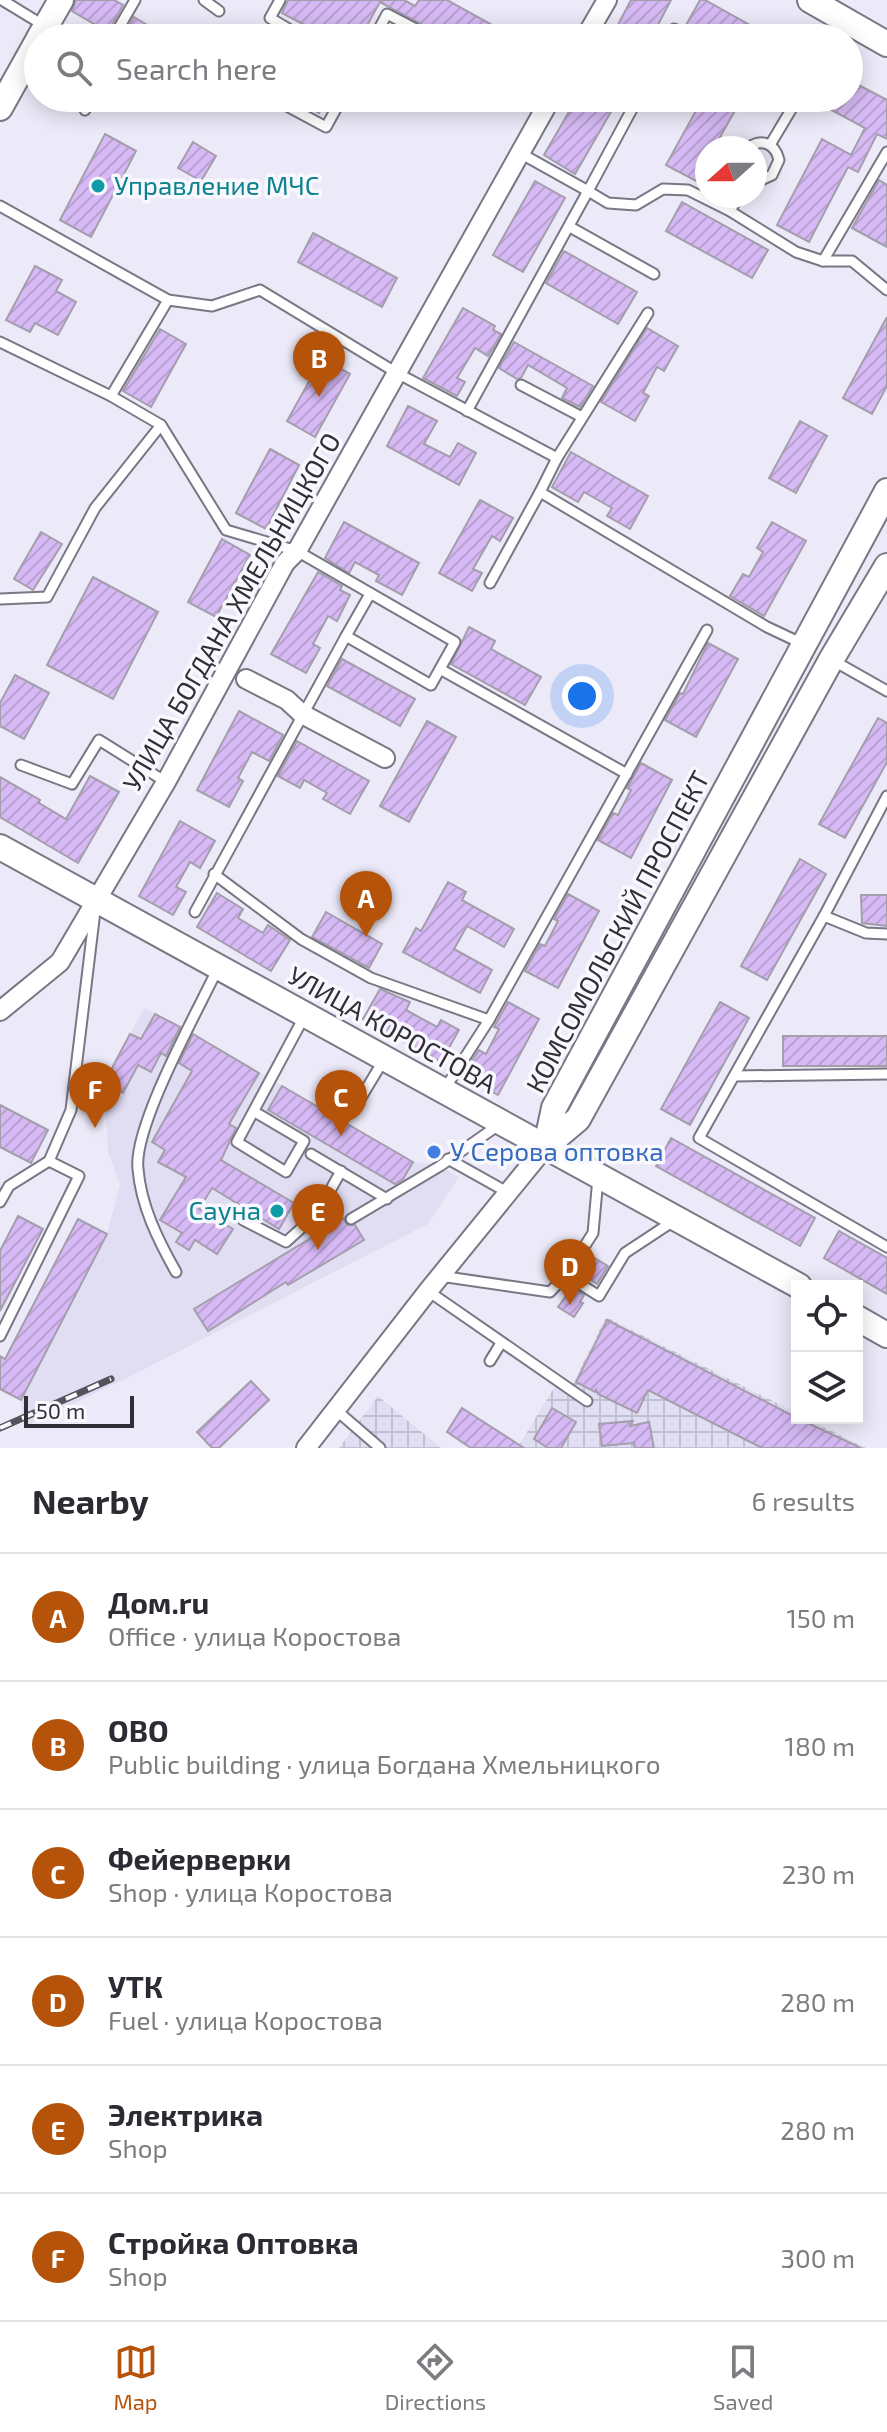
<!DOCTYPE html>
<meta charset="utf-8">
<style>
:root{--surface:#fff;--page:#f2f2f3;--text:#2b2b33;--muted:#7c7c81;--line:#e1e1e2;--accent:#b45309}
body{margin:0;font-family:"Exo 2",sans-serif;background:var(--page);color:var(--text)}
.controls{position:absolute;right:24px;bottom:24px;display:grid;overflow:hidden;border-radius:0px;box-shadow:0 4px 20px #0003}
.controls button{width:72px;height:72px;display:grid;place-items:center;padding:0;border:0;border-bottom:2px solid var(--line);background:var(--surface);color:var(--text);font:40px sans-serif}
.compass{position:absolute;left:695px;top:136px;width:72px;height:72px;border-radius:50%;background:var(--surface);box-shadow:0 4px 20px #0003;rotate:249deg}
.scale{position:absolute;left:24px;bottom:20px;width:110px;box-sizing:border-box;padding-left:8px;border:4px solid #302f35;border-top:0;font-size:22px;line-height:28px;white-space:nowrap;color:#302f35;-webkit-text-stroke:6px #f9f8fe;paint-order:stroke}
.you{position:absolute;left:582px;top:696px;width:28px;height:28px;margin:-20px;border:6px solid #fff;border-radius:50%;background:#1a73e8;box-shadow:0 0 0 12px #1a73e833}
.badge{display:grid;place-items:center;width:52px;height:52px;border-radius:50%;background:var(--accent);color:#fff;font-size:26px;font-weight:700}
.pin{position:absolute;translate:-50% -66px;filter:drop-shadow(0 2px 4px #0008)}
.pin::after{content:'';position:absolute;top:42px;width:28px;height:24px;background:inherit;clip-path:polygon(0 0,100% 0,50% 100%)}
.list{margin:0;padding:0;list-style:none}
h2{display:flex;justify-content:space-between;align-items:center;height:104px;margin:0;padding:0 32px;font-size:34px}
h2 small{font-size:26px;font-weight:400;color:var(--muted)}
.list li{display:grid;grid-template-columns:52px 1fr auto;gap:24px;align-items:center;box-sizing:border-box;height:128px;padding:0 32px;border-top:2px solid var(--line)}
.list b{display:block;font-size:30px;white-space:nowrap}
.list p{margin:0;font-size:26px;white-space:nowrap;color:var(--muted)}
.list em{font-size:26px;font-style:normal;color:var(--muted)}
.icon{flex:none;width:44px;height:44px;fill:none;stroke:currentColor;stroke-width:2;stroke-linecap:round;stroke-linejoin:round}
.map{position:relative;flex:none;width:887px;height:1448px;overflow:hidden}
.search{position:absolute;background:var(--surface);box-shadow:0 4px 20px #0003;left:24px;right:24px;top:24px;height:88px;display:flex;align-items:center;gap:20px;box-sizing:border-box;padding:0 28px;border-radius:44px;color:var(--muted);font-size:30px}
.sheet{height:872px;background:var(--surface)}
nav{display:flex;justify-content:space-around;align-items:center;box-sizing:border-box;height:112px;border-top:2px solid var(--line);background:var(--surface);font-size:22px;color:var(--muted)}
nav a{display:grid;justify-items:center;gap:4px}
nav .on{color:var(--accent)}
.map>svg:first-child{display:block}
.built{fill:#e1def4}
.industrial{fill:url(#industrial-grid)}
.building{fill:url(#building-hatch);stroke:#a49eab;stroke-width:2}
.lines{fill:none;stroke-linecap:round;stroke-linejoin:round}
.lane-casing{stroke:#797784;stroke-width:13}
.street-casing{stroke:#797784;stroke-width:22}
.secondary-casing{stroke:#797784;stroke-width:28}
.lane{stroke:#fff;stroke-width:9}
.street{stroke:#fff;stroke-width:18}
.secondary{stroke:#fff;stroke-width:24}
.rail-casing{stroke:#54535b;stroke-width:7}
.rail{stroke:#f9f8fe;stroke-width:4;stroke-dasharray:12;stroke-linecap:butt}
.culture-dot{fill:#0f9aa8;stroke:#f9f8fe;stroke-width:3}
.shop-dot{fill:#3f7fe0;stroke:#f9f8fe;stroke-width:3}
.labels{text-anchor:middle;stroke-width:7;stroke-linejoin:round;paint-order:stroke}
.culture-label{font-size:26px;fill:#0d838f;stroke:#f9f8fe;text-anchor:start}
.street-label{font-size:26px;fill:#302f35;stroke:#f9f8fe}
.shop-label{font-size:26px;fill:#366cbe;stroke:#f9f8fe;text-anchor:start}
</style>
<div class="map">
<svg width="887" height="1448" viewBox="0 0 887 1448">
<defs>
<pattern id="industrial-grid" width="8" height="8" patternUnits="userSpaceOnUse" patternTransform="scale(2)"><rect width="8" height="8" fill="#e1def4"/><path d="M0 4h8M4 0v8" fill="none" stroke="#c1bfd2"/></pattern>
<pattern id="building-hatch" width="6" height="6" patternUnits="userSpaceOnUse" patternTransform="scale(2)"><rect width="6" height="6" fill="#d7baf5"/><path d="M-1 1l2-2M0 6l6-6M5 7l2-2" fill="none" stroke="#b9a0d3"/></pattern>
</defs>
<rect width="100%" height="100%" fill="#eceaf9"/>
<path class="built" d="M144 1008 191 1033 413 1162 440 1166 459 1177 428 1224 117 1383 24 1427 21 1400 107 1234 120 1184 108 1153 104 1083Z"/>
<g class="industrial">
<path d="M606 1317 797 1413V1418H806L866 1448H521L519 1445 554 1388 573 1383Z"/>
<path d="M378 1396 441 1448H339Z"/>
</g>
<g class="building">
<path d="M76 0H114L123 5 108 32 72 11Z"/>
<path d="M288 0H404L415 6 419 0H447L496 27 489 38H447L380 2 360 38H315L318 32 282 13Z"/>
<path d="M631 0H671L651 38H611Z"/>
<path d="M700 0H705L773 38H703L685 27Z"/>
<path d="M134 17 169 38H122Z"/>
<path d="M849 80 887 100V139L877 134 858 172 848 167 809 242 777 225 822 139 851 155 865 128 826 107 831 98H849Z"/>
<path d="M293 98H327L319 113Z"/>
<path d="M577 98H619L575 174 544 155Z"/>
<path d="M703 98H742L714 148H707V161L696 181 666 165Z"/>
<path d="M105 134 136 151 91 237 60 220Z"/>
<path d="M193 142 216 156 201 181 178 168Z"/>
<path d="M879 180 887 185V247L852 228Z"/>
<path d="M535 181 565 198 523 272 493 255Z"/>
<path d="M682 202 768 250 752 278 666 231Z"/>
<path d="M313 233 397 278 382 307 298 262Z"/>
<path d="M564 251 637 292 618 324 546 283Z"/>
<path d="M35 266 62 280 56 291 76 302 58 335 35 323 30 332 6 320Z"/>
<path d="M463 308 495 326 493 330 501 334 488 356 475 348 457 378 465 382 457 396 423 378Z"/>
<path d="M887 317V386L872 414 843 398Z"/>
<path d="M647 328 678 346 664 371 657 367 643 393 649 396 635 421 601 402Z"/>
<path d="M160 329 186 344 151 407 123 391Z"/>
<path d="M514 342 593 386 580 407 562 398 567 388 528 365 521 378 517 379 499 368Z"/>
<path d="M322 358 350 374 315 437 287 421Z"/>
<path d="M408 406 437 421 424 444 450 457 458 443 476 453 459 485 387 446Z"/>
<path d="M800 421 827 436 796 493 769 478Z"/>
<path d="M270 449 299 465 266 529 236 513Z"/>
<path d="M571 452 648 496 630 529 607 516 612 508 584 492 578 502 552 487Z"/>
<path d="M480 500 513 518 500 541 492 536 473 569 482 573 472 591 439 573Z"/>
<path d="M344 522 419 563 402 595 376 581 379 575 355 562 349 573 325 558Z"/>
<path d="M772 522 806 541 764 616 730 596 743 574 749 577 763 552 757 548Z"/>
<path d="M41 532 62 544 33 590 14 579Z"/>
<path d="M222 539 250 555 216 617 188 602Z"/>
<path d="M318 572 342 586 340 590 350 595 337 621 328 616 313 644 320 648 306 673 271 654Z"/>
<path d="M93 577 158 612 113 699 47 665Z"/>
<path d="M469 627 495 641 491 649 541 677 525 705 451 664Z"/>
<path d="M708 643 738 659 696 737 665 720 680 693 683 694Z"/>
<path d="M342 659 415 699 400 726 327 686Z"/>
<path d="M15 675 49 693 24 739 0 726V703Z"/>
<path d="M239 711 283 735 269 761 252 752 238 778 243 781 229 807 197 790Z"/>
<path d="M878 718 887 723V762L845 838 819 824Z"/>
<path d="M427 721 456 737 409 822 380 806Z"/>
<path d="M297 741 369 781 350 814 323 799 327 793 304 780 300 788 278 776Z"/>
<path d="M641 763 672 780 631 858 598 840 613 813 618 815 631 790 627 788Z"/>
<path d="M90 776 119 792 78 863 0 817V777L40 800 39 803 66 819Z"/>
<path d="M180 821 215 841 200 868 190 862 176 887 186 892 173 915 139 896Z"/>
<path d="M800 859 826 874 767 980 741 966Z"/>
<path d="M448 882 466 892 462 900 514 929 504 947 467 926 454 949 492 970 480 993 403 952 416 928 421 931Z"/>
<path d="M217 893 243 909 238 918 263 933 268 925 290 940 271 971 197 927Z"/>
<path d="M568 894 599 911 558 988 525 971 540 944 545 946 558 921 554 919Z"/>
<path d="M861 895H887V926L862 923Z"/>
<path d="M326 912 382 944 369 968 312 937Z"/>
<path d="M380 989 410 1002 406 1010 437 1027 441 1020 459 1030 441 1062 363 1019Z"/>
<path d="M508 1002 539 1019 498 1095 462 1075 479 1050 486 1054 499 1029 494 1027Z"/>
<path d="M720 1002 749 1018 690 1125 661 1109Z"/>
<path d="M155 1014 180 1027 166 1056 161 1053 151 1072 138 1065 123 1093 104 1083 130 1034 141 1039Z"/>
<path d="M193 1034 259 1073 229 1124 236 1128 221 1160 294 1203 279 1229 212 1188 199 1209 233 1229 217 1254 195 1240 189 1250 176 1242 182 1233 160 1220 186 1177 158 1162 165 1150 152 1142 192 1071 179 1063Z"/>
<rect x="783" y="1036" width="104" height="30"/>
<path d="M282 1086 413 1162 403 1179 395 1184 268 1110Z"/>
<path d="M0 1105 48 1130 31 1163 0 1147Z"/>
<path d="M671 1138 815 1218 800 1246 656 1166Z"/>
<path d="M18 1216 43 1229 0 1311V1251Z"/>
<path d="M344 1218 347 1225H355L364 1240 288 1285 286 1282 208 1331 194 1309Z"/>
<path d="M78 1219 107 1234 21 1400 0 1389V1356L5 1359Z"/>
<path d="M839 1231 887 1258V1294L824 1258Z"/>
<path d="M588 1254 608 1266 597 1284 577 1272Z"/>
<path d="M572 1288 584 1295 580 1302 583 1303 574 1317 558 1307Z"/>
<path d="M607 1320 797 1418 861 1448H762L648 1390 637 1413 598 1394 596 1390 595 1392 576 1382Z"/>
<path d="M251 1381 269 1400 219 1448H212L197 1432Z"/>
<path d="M462 1408 524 1448H471L447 1432Z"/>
<path d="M552 1408 576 1422 561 1448H548L534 1439Z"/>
<path d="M633 1421 630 1426 649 1422 654 1448H635L634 1443 602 1446 599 1424Z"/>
</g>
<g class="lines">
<g class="lane-casing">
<g id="lane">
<path d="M2 0 43 25"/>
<path d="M204 0 219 11"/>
<path d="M280 0 270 18 304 38"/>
<path d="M113 38 135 0"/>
<path d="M374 38 387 14 433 38"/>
<path d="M669 38 674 29 690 38"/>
<path d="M272 98 326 127 342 98"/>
<path d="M85 110 90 98"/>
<path d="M770 145 798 98"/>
<path d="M748 148C761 138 775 143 779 160L772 175 761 180 755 178"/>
<path d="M520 153 588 191 638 98"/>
<path d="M0 206 168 300 212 306 260 290 397 373 557 458 540 492 767 627 803 644"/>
<path d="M730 211 739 196"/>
<path d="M570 227 654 274"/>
<path d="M823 261H852L887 290"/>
<path d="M0 342 111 396 161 425 226 530 297 551 455 642 431 685 346 636 195 912"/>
<path d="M521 385 582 417"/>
<path d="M111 396 168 300"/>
<path d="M467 411 588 191 608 203 636 205 663 189 688 190 730 211 796 252 823 261 887 152"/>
<path d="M557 458 648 313"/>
<path d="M490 583 540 492"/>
<path d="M0 599 47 597 95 508 161 425"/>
<path d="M346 636 370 594"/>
<path d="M834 661 887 691"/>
<path d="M440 669 627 774"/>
<path d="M21 765 72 784 99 740 166 782"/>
<path d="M887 796 824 916 699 1138 887 1247"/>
<path d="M214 874 301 939 371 978 489 1020"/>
<path d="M824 916 866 933 887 934"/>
<path d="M735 1076 887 1074"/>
<path d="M444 1090 489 1020 707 630"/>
<path d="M356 1106 383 1061"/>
<path d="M255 1112 304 1141 286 1172 237 1142 304 1017"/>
<path d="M311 1154 387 1199"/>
<path d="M448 1159 507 1192"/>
<path d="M598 1178 593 1233 566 1275 599 1296 625 1253 675 1220"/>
<path d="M0 1202 9 1186 49 1161"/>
<path d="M351 1219 440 1166 500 1124"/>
<path d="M243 1220 286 1242 317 1214 341 1171"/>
<path d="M176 1272C158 1240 141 1206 138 1169 133 1127 197 1012 217 970"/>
<path d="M440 1276 550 1292 566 1275"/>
<path d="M428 1291 587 1401"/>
<path d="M0 1336 79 1176 49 1161 71 1110 95 911"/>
<path d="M490 1361 501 1343"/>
<path d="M336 1410 380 1448"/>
</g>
</g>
<g class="street-casing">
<g id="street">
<path d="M585 38 607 0"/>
<path d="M246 679 287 700 302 714 385 758"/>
<path d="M0 1011 60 962 166 782 285 563 297 551 551 98"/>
<path d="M306 1448 428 1291 546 1146"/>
</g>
</g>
<g class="secondary-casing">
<g id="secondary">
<path d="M810 0 887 44"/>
<path d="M39 38 61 0"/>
<path d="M0 108 38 40"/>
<path d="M0 847 799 1286"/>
<path d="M546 1146 554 1108 887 491"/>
<path d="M546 1146 578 1119 831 660 887 566"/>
<path d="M857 1318 887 1335"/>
</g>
</g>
<use href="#lane" class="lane"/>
<use href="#street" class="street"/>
<use href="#secondary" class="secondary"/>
<g class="rail-casing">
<path id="rail" d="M0 1428 111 1379"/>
</g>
<use href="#rail" class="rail"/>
</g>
<g class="culture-dot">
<circle cx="98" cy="186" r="8"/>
<circle cx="277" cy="1211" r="8"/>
</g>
<circle class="shop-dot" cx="434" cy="1152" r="8"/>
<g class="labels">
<g class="culture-label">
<text x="114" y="195">Управление МЧС</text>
<text x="261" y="1220" text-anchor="end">Сауна</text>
</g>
<g class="street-label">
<text transform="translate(232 612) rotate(-60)" y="9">УЛИЦА БОГДАНА ХМЕЛЬНИЦКОГО</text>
<text transform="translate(618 932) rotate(-62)" y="9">КОМСОМОЛЬСКИЙ ПРОСПЕКТ</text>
<text transform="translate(392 1030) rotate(29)" y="9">УЛИЦА КОРОСТОВА</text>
</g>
<g class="shop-label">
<text x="450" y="1161">У Серова оптовка</text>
</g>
</g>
</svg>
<div class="controls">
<button><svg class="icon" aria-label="locate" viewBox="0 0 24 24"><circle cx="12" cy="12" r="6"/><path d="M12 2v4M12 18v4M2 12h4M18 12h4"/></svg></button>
<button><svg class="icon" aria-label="layers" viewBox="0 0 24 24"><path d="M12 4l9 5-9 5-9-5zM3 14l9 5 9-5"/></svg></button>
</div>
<svg class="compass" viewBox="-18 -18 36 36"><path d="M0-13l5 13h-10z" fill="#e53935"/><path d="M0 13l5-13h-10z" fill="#7c7c81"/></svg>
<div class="scale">50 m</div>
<div class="you"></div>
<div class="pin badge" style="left:366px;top:937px">A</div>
<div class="pin badge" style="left:319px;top:397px">B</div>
<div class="pin badge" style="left:341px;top:1136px">C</div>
<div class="pin badge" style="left:570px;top:1305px">D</div>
<div class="pin badge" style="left:318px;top:1250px">E</div>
<div class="pin badge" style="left:95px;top:1128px">F</div>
<div class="search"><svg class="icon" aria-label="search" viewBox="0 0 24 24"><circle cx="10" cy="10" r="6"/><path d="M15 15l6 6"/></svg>Search here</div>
</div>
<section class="sheet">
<h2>Nearby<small>6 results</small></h2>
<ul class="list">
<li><span class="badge">A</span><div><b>Дом.ru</b><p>Office · улица Коростова</p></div><em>150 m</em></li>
<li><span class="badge">B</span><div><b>ОВО</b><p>Public building · улица Богдана Хмельницкого</p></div><em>180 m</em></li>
<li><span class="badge">C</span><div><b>Фейерверки</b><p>Shop · улица Коростова</p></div><em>230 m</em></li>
<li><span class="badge">D</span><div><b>УТК</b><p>Fuel · улица Коростова</p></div><em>280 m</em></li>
<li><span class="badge">E</span><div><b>Электрика</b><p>Shop</p></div><em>280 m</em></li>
<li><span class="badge">F</span><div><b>Стройка Оптовка</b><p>Shop</p></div><em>300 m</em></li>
</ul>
</section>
<nav>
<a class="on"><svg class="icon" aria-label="map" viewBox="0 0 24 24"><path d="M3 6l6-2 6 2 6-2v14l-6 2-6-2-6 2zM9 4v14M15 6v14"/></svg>Map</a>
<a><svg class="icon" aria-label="directions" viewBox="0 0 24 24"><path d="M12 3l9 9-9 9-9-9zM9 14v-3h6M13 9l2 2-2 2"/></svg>Directions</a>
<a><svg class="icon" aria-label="saved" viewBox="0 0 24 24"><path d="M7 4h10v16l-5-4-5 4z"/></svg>Saved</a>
</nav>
